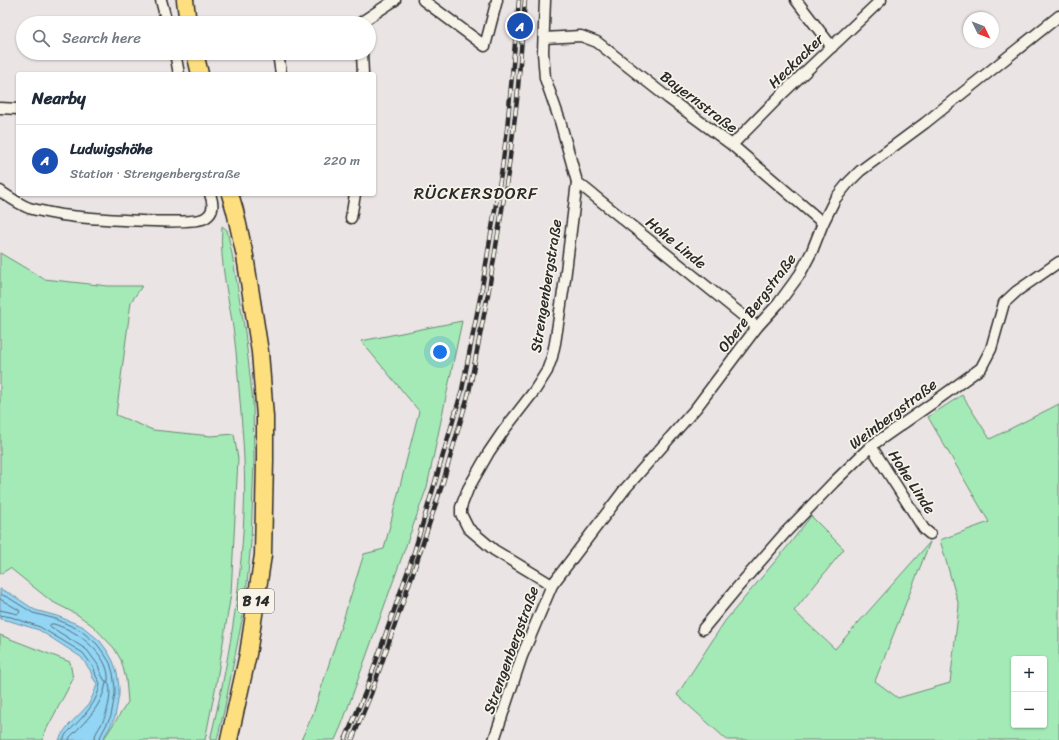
<!DOCTYPE html>
<meta charset="utf-8">
<style>
:root{--surface:#fff;--page:#f2f2f3;--text:#1f2937;--muted:#747a83;--line:#e0e1e3;--accent:#2b2b2b}
body{margin:0;font-family:Sriracha,sans-serif;background:var(--page);color:var(--text)}
.controls{position:absolute;right:12px;bottom:12px;display:grid;overflow:hidden;border-radius:4px;box-shadow:0 1px 3px #0004}
.controls button{width:36px;height:36px;display:grid;place-items:center;padding:0;border:0;border-bottom:1px solid var(--line);background:var(--surface);color:var(--text);font:20px sans-serif}
.compass{position:absolute;left:963px;top:12px;width:36px;height:36px;border-radius:50%;background:var(--surface);box-shadow:0 1px 3px #0004;rotate:133deg}
.you{position:absolute;left:440px;top:352px;width:14px;height:14px;margin:-10px;border:3px solid #fff;border-radius:50%;background:#1a73e8;box-shadow:0 0 0 6px #1a73e833}
.badge{display:grid;place-items:center;width:26px;height:26px;border-radius:50%;background:var(--accent);color:#fff;font-size:13px;font-weight:700}
.pin{position:absolute;translate:-50% -50%;border:2px solid #fff;box-shadow:0 1px 4px #0006}
.list{margin:0;padding:0;list-style:none}
h2{display:flex;justify-content:space-between;align-items:center;height:52px;margin:0;padding:0 16px;font-size:17px}
h2 small{font-size:13px;font-weight:400;color:var(--muted)}
.list li{display:grid;grid-template-columns:26px 1fr auto;gap:12px;align-items:center;box-sizing:border-box;height:72px;padding:0 16px;border-top:1px solid var(--line)}
.list b{display:block;font-size:15px;white-space:nowrap}
.list p{margin:0;font-size:13px;white-space:nowrap;color:var(--muted)}
.list em{font-size:13px;font-style:normal;color:var(--muted)}
.icon{flex:none;width:22px;height:22px;fill:none;stroke:currentColor;stroke-width:2;stroke-linecap:round;stroke-linejoin:round}
.map{position:relative;flex:none;width:1059px;height:740px;overflow:hidden}
.search{position:absolute;background:var(--surface);box-shadow:0 1px 3px #0004;left:16px;top:16px;width:360px;height:44px;display:flex;align-items:center;gap:10px;box-sizing:border-box;padding:0 14px;border-radius:22px;color:var(--muted);font-size:15px}
.panel{position:absolute;background:var(--surface);box-shadow:0 1px 3px #0004;left:16px;top:72px;width:360px;height:124px;border-radius:4px}
.map>svg:first-child{display:block}
.green{fill:#a4eab7;stroke:#688a71;fill-rule:evenodd}
.water{fill:#92d5f4;stroke:#6991a4}
.lines{fill:none;stroke-linecap:round;stroke-linejoin:round}
.shore{stroke:#546f7b;stroke-width:1}
.street-casing{stroke:#2b2b2b;stroke-width:13}
.primary-casing{stroke:#2b2b2b;stroke-width:19}
.street{stroke:#f7f3e8;stroke-width:10}
.primary{stroke:#fedf80;stroke-width:16}
.rail-casing{stroke:#2b2b2b;stroke-width:4.5}
.rail{stroke:#f7f3e8;stroke-width:3;stroke-dasharray:9;stroke-linecap:butt}
.labels{text-anchor:middle;stroke-width:3.5;stroke-linejoin:round;paint-order:stroke}
.shield{fill:#f7f3e8;stroke:#686764;stroke-width:1}
.shield-label{font-size:14px;font-weight:bold;fill:#2b2b2b}
.street-label{font-size:15px;fill:#2b2b2b;stroke:#f7f3e8}
.quarter-label{font-size:17px;letter-spacing:1px;fill:#2b2b2b;stroke:#f7f3e8}
</style>
<div class="map">
<svg width="1059" height="740" viewBox="0 0 1059 740">
<rect width="100%" height="100%" fill="#ebe4e5"/>
<filter id="ink" filterUnits="userSpaceOnUse"><feTurbulence type="fractalNoise" baseFrequency=".025" numOctaves="2"/><feDisplacementMap in="SourceGraphic" scale="8" xChannelSelector="R" yChannelSelector="G"/><feConvolveMatrix kernelMatrix="1 2 1 2 8 2 1 2 1" color-interpolation-filters="sRGB"/></filter>
<g filter="url(#ink)">
<g class="green">
<path d="M222 226 227 230 232 254 245 332 253 402 254 462 251 542 245 605 224 711 217 740H210C228 665 241 590 244 513 246 475 243 438 240 401 238 379 237 356 234 334 229 298 219 263 222 226Z"/>
<path d="M0 253 44 279 108 286H142L131 302 116 415 153 430 211 436 234 434 238 459 231 594 216 685 205 740H103L128 702 126 679 121 660 114 648 93 626 78 615 51 601 10 568 0 574Z"/>
<path d="M462 321 427 487 342 724 335 740H301L313 714 364 554 384 549 419 411 361 341Z"/>
<path d="M962 395 990 439 1059 404V740H727L677 695 725 621 788 546 811 516 844 549 794 611 835 649 930 542 875 681 898 698 950 683 959 606 940 540 989 522 928 417ZM1014 659H1044V725H1014Z"/>
<path d="M0 635 70 662 73 679 44 734 43 740H0Z"/>
</g>
<path class="water" d="M0 589 11 594 35 610 57 616 82 626 100 641 108 652 113 661 117 672 119 688V695L115 717 109 729 102 740H59C65 726 78 717 88 705 92 698 95 691 97 684L93 678 90 670 81 657 39 630 10 621 0 619Z"/>
<g class="lines">
<g class="shore">
<path d="M0 594 9 598 33 613 56 619 80 630 97 644 105 655 110 663 113 673 115 688V694L111 716 100 737 99 740"/>
<path d="M0 599 19 610 20 612 18 614 0 610"/>
<path d="M0 615 11 617 40 627 83 653 94 668 96 676 100 683C98 704 80 720 66 734L63 740"/>
<path d="M51 624H54C62 627 71 630 78 635 92 645 110 662 108 681H105L101 674 98 665 87 650 51 627 50 626Z"/>
<path d="M69 740 70 737C86 721 102 706 106 683L108 682 109 684C112 695 107 715 101 725 98 730 95 734 94 740"/>
</g>
<g class="street-casing">
<g id="street">
<path d="M161 0 167 23"/>
<path d="M423 0 485 46 497 0"/>
<path d="M545 0 543 52 545 78 560 121 577 182 565 279 555 343 552 357 547 371 535 390 504 430 489 452 468 489 461 507V514L468 528 494 550 552 585"/>
<path d="M796 0 832 47"/>
<path d="M360 23 395 0"/>
<path d="M544 38 581 36 597 42 668 98 732 145 823 223"/>
<path d="M175 53 179 74"/>
<path d="M278 53 281 74"/>
<path d="M362 53 363 74"/>
<path d="M0 108 18 109"/>
<path d="M732 145 784 92 881 0"/>
<path d="M577 182 757 327"/>
<path d="M0 191C9 197 19 204 29 208 39 211 51 213 62 215 82 218 192 226 205 218 215 212 213 203 210 194"/>
<path d="M351 218 355 194"/>
<path d="M871 446 924 529 930 534"/>
<path d="M703 629 737 588 785 533 834 482 871 446 934 402 981 368 991 349 1004 303 1017 291 1059 262"/>
<path d="M494 740 522 656 552 585 625 489 696 408 757 327 778 304 800 274 812 251 823 223 835 199 848 183 860 171 925 123 1059 16"/>
</g>
</g>
<g class="primary-casing">
<g id="primary">
<path d="M185 0 188 23"/>
<path d="M195 53 200 74"/>
<path d="M229 740 248 654 263 555 265 460V417L260 352 245 256 235 211 230 194"/>
</g>
</g>
<use href="#street" class="street"/>
<use href="#primary" class="primary"/>
<g class="rail-casing">
<g id="rail">
<path d="M345 740 365 693 412 559 436 479 462 390 482 288 502 168 507 129 519 0"/>
<path d="M352 740 371 694 417 561 443 482 469 392 489 289 508 173 517 100 525 0"/>
</g>
</g>
<use href="#rail" class="rail"/>
</g>
</g>
<g class="labels">
<rect class="shield" x="238" y="589" width="36" height="24" rx="3"/>
<g class="shield-label">
<text x="256" y="606">B 14</text>
</g>
<g class="street-label">
<text transform="translate(796 61) rotate(-44)" y="5">Heckacker</text>
<text transform="translate(699 102) rotate(37)" y="5">Bayernstraße</text>
<text transform="translate(676 243) rotate(39)" y="5">Hohe Linde</text>
<text transform="translate(546 286) rotate(-81)" y="5">Strengenbergstraße</text>
<text transform="translate(757 303) rotate(-53)" y="5">Obere Bergstraße</text>
<text transform="translate(893 414) rotate(-37)" y="5">Weinbergstraße</text>
<text transform="translate(912 482) rotate(57)" y="5">Hohe Linde</text>
<text transform="translate(511 650) rotate(-70)" y="5">Strengenbergstraße</text>
</g>
<g class="quarter-label">
<text x="476" y="199">RÜCKERSDORF</text>
</g>
</g>
</svg>
<div class="controls">
<button>+</button>
<button>−</button>
</div>
<svg class="compass" viewBox="-18 -18 36 36"><path d="M0-13l5 13h-10z" fill="#e53935"/><path d="M0 13l5-13h-10z" fill="#747a83"/></svg>
<div class="you"></div>
<div class="pin badge" style="left:520px;top:26px;background:#1a4fb4">A</div>
<div class="search"><svg class="icon" aria-label="search" viewBox="0 0 24 24"><circle cx="10" cy="10" r="6"/><path d="M15 15l6 6"/></svg>Search here</div>
<section class="panel">
<h2>Nearby<small></small></h2>
<ul class="list">
<li><span class="badge" style="background:#1a4fb4">A</span><div><b>Ludwigshöhe</b><p>Station · Strengenbergstraße</p></div><em>220 m</em></li>
</ul>
</section>
</div>
